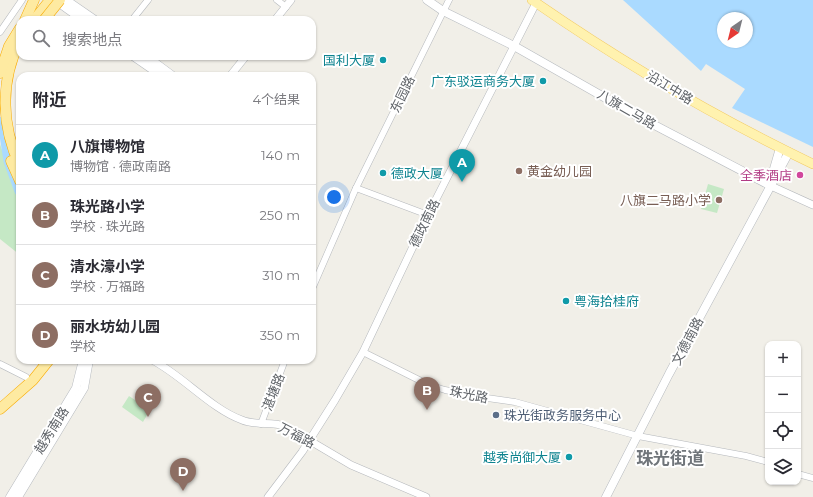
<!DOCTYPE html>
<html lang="zh">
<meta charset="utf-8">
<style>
:root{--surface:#fff;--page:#f2f2f3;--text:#2b2b33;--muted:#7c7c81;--line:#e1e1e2;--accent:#ea4335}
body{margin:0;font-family:Montserrat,"Noto Sans SC",sans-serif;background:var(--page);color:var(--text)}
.controls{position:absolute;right:12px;bottom:12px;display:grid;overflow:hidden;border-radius:8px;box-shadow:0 1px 3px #0004}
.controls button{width:36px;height:36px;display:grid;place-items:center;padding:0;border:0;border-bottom:1px solid var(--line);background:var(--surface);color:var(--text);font:20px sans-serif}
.compass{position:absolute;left:717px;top:12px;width:36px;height:36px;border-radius:50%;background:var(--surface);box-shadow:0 1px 3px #0004;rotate:215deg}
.you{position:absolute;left:334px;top:197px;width:14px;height:14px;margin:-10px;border:3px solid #fff;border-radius:50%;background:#1a73e8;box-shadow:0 0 0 6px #1a73e833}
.badge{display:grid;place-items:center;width:26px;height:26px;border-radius:50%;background:var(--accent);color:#fff;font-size:13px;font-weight:700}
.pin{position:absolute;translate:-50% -33px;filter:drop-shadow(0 1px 2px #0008)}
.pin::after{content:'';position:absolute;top:21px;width:14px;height:12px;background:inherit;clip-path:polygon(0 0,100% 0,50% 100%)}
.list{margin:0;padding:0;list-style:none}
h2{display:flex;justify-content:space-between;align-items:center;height:52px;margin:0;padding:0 16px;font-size:17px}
h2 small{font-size:13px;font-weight:400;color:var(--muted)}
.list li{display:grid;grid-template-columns:26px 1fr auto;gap:12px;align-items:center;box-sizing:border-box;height:60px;padding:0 16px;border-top:1px solid var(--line)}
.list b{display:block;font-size:15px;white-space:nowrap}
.list p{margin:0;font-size:13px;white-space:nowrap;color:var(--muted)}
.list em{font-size:13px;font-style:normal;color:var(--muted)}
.icon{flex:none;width:22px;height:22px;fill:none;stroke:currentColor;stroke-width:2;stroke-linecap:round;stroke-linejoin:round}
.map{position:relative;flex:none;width:813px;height:497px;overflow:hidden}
.search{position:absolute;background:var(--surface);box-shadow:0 1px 3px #0004;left:16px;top:16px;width:300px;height:44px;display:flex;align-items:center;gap:10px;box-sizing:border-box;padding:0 14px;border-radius:12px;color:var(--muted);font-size:15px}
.panel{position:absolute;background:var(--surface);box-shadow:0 1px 3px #0004;left:16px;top:72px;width:300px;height:292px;border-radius:12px}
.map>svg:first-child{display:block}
.green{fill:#c5e8c5}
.water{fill:#aadaff;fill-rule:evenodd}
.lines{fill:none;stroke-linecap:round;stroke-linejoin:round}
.river{stroke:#aadaff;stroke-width:11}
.minor-casing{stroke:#b5b8bc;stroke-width:7}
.tertiary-casing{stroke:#b5b8bc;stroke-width:8}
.secondary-casing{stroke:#b6babf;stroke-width:9}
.primary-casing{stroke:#f2c960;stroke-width:10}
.trunk-casing{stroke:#f9ab00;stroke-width:11}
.minor{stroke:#fff;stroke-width:6}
.tertiary{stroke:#fff;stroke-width:7}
.secondary{stroke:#fff;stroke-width:8}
.primary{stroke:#fff2af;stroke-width:9}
.trunk{stroke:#feeaa1;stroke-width:10}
.trunk-bridge-casing{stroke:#f9ab00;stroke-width:11;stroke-linecap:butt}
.trunk-bridge{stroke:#feeaa1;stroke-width:10}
.culture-dot{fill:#0f9aa8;stroke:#fff;stroke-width:1.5}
.education-dot{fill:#8d6e63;stroke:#fff;stroke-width:1.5}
.hotel-dot{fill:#d1479c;stroke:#fff;stroke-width:1.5}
.service-dot{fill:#5c6f8a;stroke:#fff;stroke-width:1.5}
.labels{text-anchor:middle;stroke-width:4;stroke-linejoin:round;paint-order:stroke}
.culture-label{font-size:13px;fill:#0d838f;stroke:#fff;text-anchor:end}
.street-label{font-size:13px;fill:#5f6368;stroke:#fff}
.education-label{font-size:13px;fill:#785e54;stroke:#fff;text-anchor:start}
.hotel-label{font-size:13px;fill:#b23c85;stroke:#fff;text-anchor:end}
.service-label{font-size:13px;fill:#4e5e75;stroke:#fff;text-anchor:start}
.district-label{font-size:17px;font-weight:bold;fill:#70757a;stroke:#fff}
</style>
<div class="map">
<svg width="813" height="497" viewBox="0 0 813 497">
<rect width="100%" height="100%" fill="#f1efe8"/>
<g class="green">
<path d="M0 144 20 204V255L0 239Z"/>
<path d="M708 184 724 189 717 213 701 209Z"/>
<path d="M129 396 150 410 143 422 122 407Z"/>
</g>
<path class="water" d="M623 0H813V147L732 108 745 89 706 64 701 71ZM723 18H747V42H723Z"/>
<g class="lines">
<path class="river" d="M3 122 9 161 20 191"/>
<g class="minor-casing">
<g id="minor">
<path d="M277 0 286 7"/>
<path d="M132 20 148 0"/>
<path d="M0 32 22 0"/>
<path d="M356 188 428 215"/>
<path d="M312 289 356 188 449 0"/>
<path d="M363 352 429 385 445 390 473 396 515 402 638 436 746 456 768 462"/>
<path d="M0 364 26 377"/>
<path d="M261 424 285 360"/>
<path d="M798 474 813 478"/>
</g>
</g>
<g class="tertiary-casing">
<g id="tertiary">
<path d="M275 20 291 0"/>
<path d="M230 76 246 56"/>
<path d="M771 186 813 205"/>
<path d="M152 360C182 375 211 409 242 420 256 426 271 421 285 426L351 465 426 497"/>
<path d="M268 497 302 452 335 400 363 352 428 215 536 3"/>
</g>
</g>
<g class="secondary-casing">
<g id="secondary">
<path d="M55 0 83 20"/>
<path d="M66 0 95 20"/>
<path d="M427 0 443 11 514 46 639 117 771 186"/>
<path d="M133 56 162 76"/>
<path d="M146 56 173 76"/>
<path d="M771 179 780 148"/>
<path d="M10 497 76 388 83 360"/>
<path d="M18 497 84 388 89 360"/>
<path d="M606 497 669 374 789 152"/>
</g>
</g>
<g class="primary-casing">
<path id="primary" d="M532 0C620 61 717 118 813 164"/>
</g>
<g class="trunk-casing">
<g id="trunk">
<path d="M25 20 34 0"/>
<path d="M34 20 50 0"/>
<path d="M20 41C0 81 1 125 20 166"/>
<path d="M0 73 9 46 20 28"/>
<path d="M11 161 20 181"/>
<path d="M0 409 33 380 49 360"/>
</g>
</g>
<use href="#minor" class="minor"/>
<use href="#tertiary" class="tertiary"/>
<use href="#secondary" class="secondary"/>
<use href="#primary" class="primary"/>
<use href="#trunk" class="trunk"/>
<g class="trunk-bridge-casing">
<path id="trunk-bridge" d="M44 20 60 0"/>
</g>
<use href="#trunk-bridge" class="trunk-bridge"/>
</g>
<g class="culture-dot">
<circle cx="383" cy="60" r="4"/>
<circle cx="543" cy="81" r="4"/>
<circle cx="383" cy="173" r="4"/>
<circle cx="566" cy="301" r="4"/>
<circle cx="569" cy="457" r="4"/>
</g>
<g class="education-dot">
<circle cx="519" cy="171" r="4"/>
<circle cx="719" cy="200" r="4"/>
</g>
<circle class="hotel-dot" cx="800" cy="175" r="4"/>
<circle class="service-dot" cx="496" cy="415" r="4"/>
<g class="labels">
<g class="culture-label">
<text x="375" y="65">国利大厦</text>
<text x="535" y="86">广东驳运商务大厦</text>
<text x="391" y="178" text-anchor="start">德政大厦</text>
<text x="574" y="306" text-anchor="start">粤海拾桂府</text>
<text x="561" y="462">越秀尚御大厦</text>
</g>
<g class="street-label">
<text transform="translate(670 87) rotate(31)" y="5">沿江中路</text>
<text transform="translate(402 94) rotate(-64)" y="5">东园路</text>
<text transform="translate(627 109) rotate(30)" y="5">八旗二马路</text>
<text transform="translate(424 223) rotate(-64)" y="5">德政南路</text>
<text transform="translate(687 341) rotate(-62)" y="5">文德南路</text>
<text transform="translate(273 392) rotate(-69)" y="5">湛塘路</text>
<text transform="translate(469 394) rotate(11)" y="5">珠光路</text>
<text transform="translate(51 430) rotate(-58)" y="5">越秀南路</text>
<text transform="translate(297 435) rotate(27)" y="5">万福路</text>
</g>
<g class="education-label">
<text x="527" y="176">黄金幼儿园</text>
<text x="711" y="205" text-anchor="end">八旗二马路小学</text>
</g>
<g class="hotel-label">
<text x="792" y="180">全季酒店</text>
</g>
<g class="service-label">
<text x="504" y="420">珠光街政务服务中心</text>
</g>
<g class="district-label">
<text x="670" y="464">珠光街道</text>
</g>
</g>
</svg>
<div class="controls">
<button>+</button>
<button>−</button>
<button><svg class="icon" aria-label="locate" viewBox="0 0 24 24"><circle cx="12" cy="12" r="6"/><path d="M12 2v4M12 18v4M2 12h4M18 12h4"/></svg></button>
<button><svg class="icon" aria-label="layers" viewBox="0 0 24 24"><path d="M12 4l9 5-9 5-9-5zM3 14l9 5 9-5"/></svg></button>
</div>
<svg class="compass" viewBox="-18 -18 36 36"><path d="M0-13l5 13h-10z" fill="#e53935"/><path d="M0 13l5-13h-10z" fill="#7c7c81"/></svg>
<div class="you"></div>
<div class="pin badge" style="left:462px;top:182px;background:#0f9aa8">A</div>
<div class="pin badge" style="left:427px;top:410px;background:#8d6e63">B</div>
<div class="pin badge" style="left:148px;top:417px;background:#8d6e63">C</div>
<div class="pin badge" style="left:183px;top:491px;background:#8d6e63">D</div>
<div class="search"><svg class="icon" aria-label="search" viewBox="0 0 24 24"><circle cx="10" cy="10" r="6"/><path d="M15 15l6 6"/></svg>搜索地点</div>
<section class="panel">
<h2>附近<small>4个结果</small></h2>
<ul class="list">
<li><span class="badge" style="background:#0f9aa8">A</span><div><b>八旗博物馆</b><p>博物馆 · 德政南路</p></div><em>140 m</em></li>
<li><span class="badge" style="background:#8d6e63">B</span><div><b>珠光路小学</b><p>学校 · 珠光路</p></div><em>250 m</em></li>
<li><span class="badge" style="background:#8d6e63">C</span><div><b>清水濠小学</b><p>学校 · 万福路</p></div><em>310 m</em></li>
<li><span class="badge" style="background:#8d6e63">D</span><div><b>丽水坊幼儿园</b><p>学校</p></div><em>350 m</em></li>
</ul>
</section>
</div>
